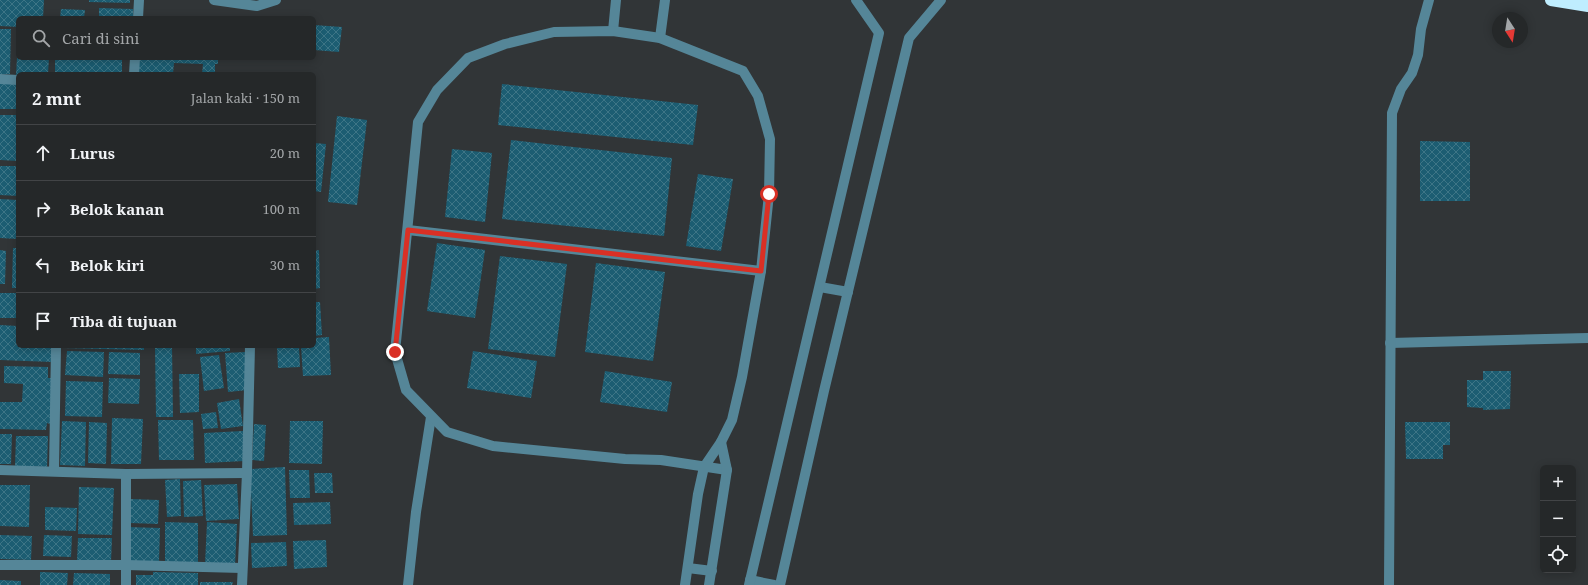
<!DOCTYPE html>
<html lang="id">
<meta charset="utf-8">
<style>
:root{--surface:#252829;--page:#313435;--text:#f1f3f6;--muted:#a3a6a8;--line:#424446}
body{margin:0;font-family:"Noto Serif",serif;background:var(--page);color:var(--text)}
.controls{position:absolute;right:12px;bottom:12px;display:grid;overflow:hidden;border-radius:6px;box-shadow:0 2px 10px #0003}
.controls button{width:36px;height:36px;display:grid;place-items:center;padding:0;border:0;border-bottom:1px solid var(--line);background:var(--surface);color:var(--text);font:20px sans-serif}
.compass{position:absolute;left:1492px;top:12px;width:36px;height:36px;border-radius:50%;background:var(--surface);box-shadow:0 2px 10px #0003;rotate:168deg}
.stop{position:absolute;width:12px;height:12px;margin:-9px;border:3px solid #d93025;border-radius:50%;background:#fff}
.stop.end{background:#d93025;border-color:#fff;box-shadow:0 1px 4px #0008}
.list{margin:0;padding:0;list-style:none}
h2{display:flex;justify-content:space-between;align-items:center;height:52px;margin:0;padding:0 16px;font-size:17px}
h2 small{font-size:13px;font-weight:400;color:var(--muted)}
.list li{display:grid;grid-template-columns:26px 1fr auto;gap:12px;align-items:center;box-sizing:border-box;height:56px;padding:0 16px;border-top:1px solid var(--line)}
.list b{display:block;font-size:15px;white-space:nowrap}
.list em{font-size:13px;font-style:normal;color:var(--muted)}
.icon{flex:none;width:22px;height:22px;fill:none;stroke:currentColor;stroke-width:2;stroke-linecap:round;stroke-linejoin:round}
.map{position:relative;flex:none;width:1588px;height:585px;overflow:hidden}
.search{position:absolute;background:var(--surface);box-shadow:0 2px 10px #0003;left:16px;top:16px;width:300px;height:44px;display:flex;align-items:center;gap:10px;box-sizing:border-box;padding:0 14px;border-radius:6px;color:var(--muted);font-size:15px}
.panel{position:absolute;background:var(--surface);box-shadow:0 2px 10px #0003;left:16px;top:72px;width:300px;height:276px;border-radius:6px}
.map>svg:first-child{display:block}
.building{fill:url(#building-cross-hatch)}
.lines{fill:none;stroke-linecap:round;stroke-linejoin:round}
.minor{stroke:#558698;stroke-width:10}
.highway{stroke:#bfedfe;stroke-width:12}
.route{stroke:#d93025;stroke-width:5}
</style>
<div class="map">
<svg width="1588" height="585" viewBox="0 0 1588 585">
<defs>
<pattern id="building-cross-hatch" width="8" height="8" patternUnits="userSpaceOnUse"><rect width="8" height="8" fill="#1c5d72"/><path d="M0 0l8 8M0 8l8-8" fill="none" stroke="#3d7586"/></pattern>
</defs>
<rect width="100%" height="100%" fill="#313537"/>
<g class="building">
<path d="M0 0H44L43 18H18V27L0 26Z"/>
<path d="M89 0H130V3L89 2Z"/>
<path d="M99 8 133 9V18H99Z"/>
<path d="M61 9 85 10 84 18H60Z"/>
<path d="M314 25 342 27 339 52 314 50Z"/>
<path d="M0 29H11L10 74H0Z"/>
<path d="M17 58H49L48 74 16 75Z"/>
<rect x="55" y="58" width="67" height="16"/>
<path d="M138 58H218V64H215V74H202L203 64 174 63 173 74H137Z"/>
<rect x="0" y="83" width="18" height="26"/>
<path d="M502 84 698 105 693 145 498 125Z"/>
<path d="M0 115H18V161L0 160Z"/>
<path d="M337 116 367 120 357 205 328 202Z"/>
<path d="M511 140 672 158 664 236 502 219Z"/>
<path d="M1420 141 1470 142V201H1420Z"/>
<path d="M314 143 326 144 321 192 314 191Z"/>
<path d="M452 149 492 153 485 222 445 217Z"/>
<path d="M0 166H18V196L0 195Z"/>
<path d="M698 174 733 179 721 251 686 246Z"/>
<path d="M0 199 18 200V239L0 238Z"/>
<path d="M437 243 485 250 475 318 427 311Z"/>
<path d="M13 248H18V288H12Z"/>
<path d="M0 250 6 251 5 284H0Z"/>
<path d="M319 250 320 288 314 289V251Z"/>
<path d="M500 256 567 264 555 357 488 349Z"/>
<path d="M596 263 665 272 653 361 585 352Z"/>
<rect x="0" y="293" width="18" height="25"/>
<path d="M314 302H320L322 335 314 336Z"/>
<path d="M0 325 18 326V346H53L52 362 0 360Z"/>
<path d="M329 337 331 375 303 376 301 346H314V338Z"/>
<path d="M63 346H144V350L62 348Z"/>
<path d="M155 346H172L173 417H156Z"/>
<path d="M196 346H230V351L196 354Z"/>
<path d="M277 346H299L300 367 278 368Z"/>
<path d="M67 351 104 352 103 377 65 375Z"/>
<path d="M473 351 537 361 531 398 467 388Z"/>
<path d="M109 352 140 353V375L108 374Z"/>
<path d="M245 352 248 390 228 392 225 353Z"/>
<path d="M219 355 224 388 204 391 200 357Z"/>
<path d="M4 366 48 367V378H52L50 424 47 423 46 430 0 429V402H22L23 384 4 383Z"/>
<path d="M605 371 672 382 667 412 600 402Z"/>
<path d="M1483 371H1511L1510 409 1483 410V408L1467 407V380H1483Z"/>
<path d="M179 374H199V412L180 413Z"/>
<path d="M109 378 140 379 139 404 108 403Z"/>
<path d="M66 381 103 382 102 417 65 416Z"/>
<path d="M239 399 243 426 221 429 217 403Z"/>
<path d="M216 412 218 428 203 429 201 414Z"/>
<path d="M112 418 143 419 141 464H111Z"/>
<path d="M158 420H193L194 460H159Z"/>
<path d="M62 421 86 422 85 466 60 465Z"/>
<path d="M290 421H323L322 464 289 463Z"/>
<path d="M89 422 107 423 106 464 88 463Z"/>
<path d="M1405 422H1450V445H1443V459H1406Z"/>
<path d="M254 424 266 425 264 461 252 460Z"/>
<path d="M243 431 245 461 205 463 204 433Z"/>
<path d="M0 434H12L11 464H0Z"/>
<path d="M16 436H48L47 467 15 466Z"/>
<path d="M285 467 287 535 253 536 250 469Z"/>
<path d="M289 470H309L310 498H290Z"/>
<path d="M314 473H332L333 493H315Z"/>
<path d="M180 479 181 516 167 517 165 480Z"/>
<path d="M201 480 203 516 184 517 183 481Z"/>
<path d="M237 484 239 519 206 521 204 485Z"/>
<path d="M0 485H30L29 527 0 526Z"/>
<path d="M79 487 114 488 112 535 78 534Z"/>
<path d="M130 499 159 500 158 524 130 523Z"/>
<path d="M330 502 331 524 294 525 293 503Z"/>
<path d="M45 507 77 508 76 531 45 530Z"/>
<path d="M165 522 198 523V562H165Z"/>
<path d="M207 522 237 524 235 566 205 564Z"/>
<path d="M127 527 160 528 159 563H126Z"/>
<path d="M0 535 32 536 31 560 0 559Z"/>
<path d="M44 535 72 536 71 557 43 556Z"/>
<path d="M78 538H112L111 562 77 561Z"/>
<path d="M326 540 327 567 294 569 293 541Z"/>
<path d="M286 542 287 566 252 568 251 543Z"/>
<path d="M40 572 68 573 67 585H40Z"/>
<path d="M153 572 198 573V585H136V575H153Z"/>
<path d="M74 573 110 574V585H73Z"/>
<path d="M0 580 21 581V585H0Z"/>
<path d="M200 582H233L232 585H200Z"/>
</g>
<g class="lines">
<g class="minor">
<path d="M214 0 257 6 276 0"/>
<path d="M138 18 139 0"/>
<path d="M613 31 616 0"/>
<path d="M660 38 665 0"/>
<path d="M134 74 135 58"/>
<path d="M0 79 18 80"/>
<path d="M408 230 761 271"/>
<path d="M820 287 848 292"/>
<path d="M1390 343 1588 338"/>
<path d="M0 470 126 474 247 473"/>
<path d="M54 471 56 346"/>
<path d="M0 565H126L242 568"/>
<path d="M688 568 712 571"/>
<path d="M750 580 774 585"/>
<path d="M126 585V474"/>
<path d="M242 585 247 473 250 346"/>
<path d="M408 585 416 512 431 417"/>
<path d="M685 585 698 494 704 467 721 442 732 420 742 377 761 271 769 194 770 139 758 96 743 71 660 38 613 31 554 32 505 44 468 58 437 90 418 122 395 352 406 390 447 432 493 446 625 459 661 460 727 470"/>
<path d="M709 585 727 470 721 442"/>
<path d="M749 585 879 33 856 0"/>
<path d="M780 585 824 391 909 38 941 0"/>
<path d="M1389 585 1392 113 1401 89 1412 73 1418 55 1421 29 1429 0"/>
</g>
<path class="highway" d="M1551 0 1588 6"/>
</g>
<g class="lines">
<path class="route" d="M395 352 408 230 761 271 769 194"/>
</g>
</svg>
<div class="controls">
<button>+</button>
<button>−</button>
<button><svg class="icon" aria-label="locate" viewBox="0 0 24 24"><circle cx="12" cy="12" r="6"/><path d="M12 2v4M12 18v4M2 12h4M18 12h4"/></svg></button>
</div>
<svg class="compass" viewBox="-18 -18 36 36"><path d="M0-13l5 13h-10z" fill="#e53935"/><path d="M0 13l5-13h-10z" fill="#a3a6a8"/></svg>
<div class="stop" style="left:769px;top:194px"></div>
<div class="stop end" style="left:395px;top:352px"></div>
<div class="search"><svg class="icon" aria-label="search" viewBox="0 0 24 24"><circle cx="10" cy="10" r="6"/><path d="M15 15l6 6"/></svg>Cari di sini</div>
<section class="panel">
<h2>2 mnt<small>Jalan kaki · 150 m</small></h2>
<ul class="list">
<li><svg class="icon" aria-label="ahead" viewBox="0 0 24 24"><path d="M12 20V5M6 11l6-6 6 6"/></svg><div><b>Lurus</b></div><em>20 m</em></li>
<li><svg class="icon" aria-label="right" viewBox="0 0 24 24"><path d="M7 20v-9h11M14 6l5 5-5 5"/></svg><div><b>Belok kanan</b></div><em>100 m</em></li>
<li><svg class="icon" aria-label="left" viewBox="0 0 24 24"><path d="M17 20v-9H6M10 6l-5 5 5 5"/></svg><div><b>Belok kiri</b></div><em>30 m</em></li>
<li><svg class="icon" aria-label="arrive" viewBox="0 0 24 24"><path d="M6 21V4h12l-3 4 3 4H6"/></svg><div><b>Tiba di tujuan</b></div></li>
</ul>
</section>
</div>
